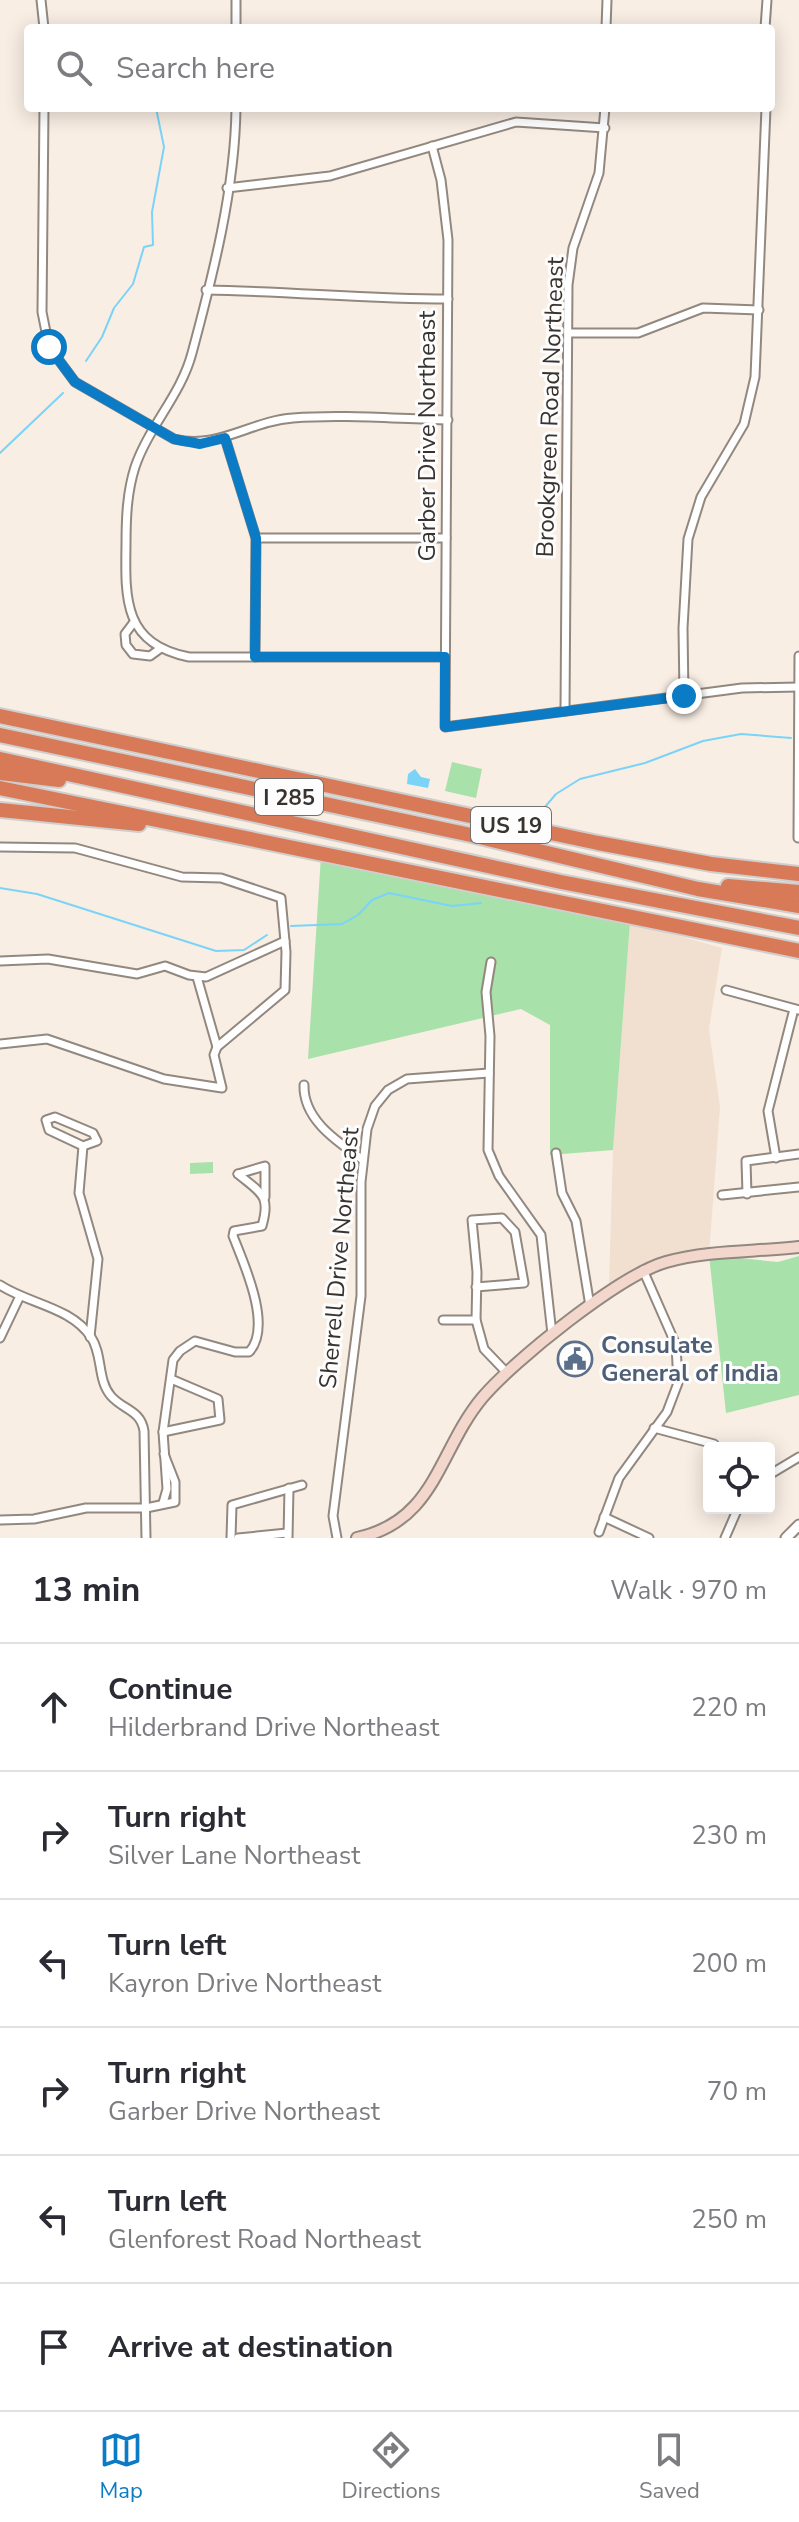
<!DOCTYPE html>
<meta charset="utf-8">
<style>
:root{--surface:#fff;--page:#f2f2f3;--text:#2b2b33;--muted:#7c7c81;--line:#e1e1e2;--accent:#0b7bc5}
body{margin:0;font-family:"Nunito Sans",sans-serif;background:var(--page);color:var(--text)}
.controls{position:absolute;right:24px;bottom:24px;display:grid;overflow:hidden;border-radius:8px;box-shadow:0 4px 20px #0003}
.controls button{width:72px;height:72px;display:grid;place-items:center;padding:0;border:0;border-bottom:2px solid var(--line);background:var(--surface);color:var(--text);font:40px sans-serif}
.stop{position:absolute;width:24px;height:24px;margin:-18px;border:6px solid #0b7bc5;border-radius:50%;background:#fff}
.stop.end{background:#0b7bc5;border-color:#fff;box-shadow:0 2px 8px #0008}
.list{margin:0;padding:0;list-style:none}
h2{display:flex;justify-content:space-between;align-items:center;height:104px;margin:0;padding:0 32px;font-size:34px}
h2 small{font-size:26px;font-weight:400;color:var(--muted)}
.list li{display:grid;grid-template-columns:52px 1fr auto;gap:24px;align-items:center;box-sizing:border-box;height:128px;padding:0 32px;border-top:2px solid var(--line)}
.list b{display:block;font-size:30px;white-space:nowrap}
.list p{margin:0;font-size:26px;white-space:nowrap;color:var(--muted)}
.list em{font-size:26px;font-style:normal;color:var(--muted)}
.icon{flex:none;width:44px;height:44px;fill:none;stroke:currentColor;stroke-width:2;stroke-linecap:round;stroke-linejoin:round}
.map{position:relative;flex:none;width:799px;height:1538px;overflow:hidden}
.search{position:absolute;background:var(--surface);box-shadow:0 4px 20px #0003;left:24px;right:24px;top:24px;height:88px;display:flex;align-items:center;gap:20px;box-sizing:border-box;padding:0 28px;border-radius:8px;color:var(--muted);font-size:30px}
.sheet{height:872px;background:var(--surface)}
nav{display:flex;justify-content:space-around;align-items:center;box-sizing:border-box;height:112px;border-top:2px solid var(--line);background:var(--surface);font-size:22px;color:var(--muted)}
nav a{display:grid;justify-items:center;gap:4px}
nav .on{color:var(--accent)}
.map>svg:first-child{display:block}
.built{fill:#f1e0d0}
.green{fill:#a8e1aa}
.water{fill:#7bd3f8}
.lines{fill:none;stroke-linecap:round;stroke-linejoin:round}
.stream{stroke:#7bd3f8;stroke-width:2}
.minor-casing{stroke:#92887f;stroke-width:11}
.tertiary-casing{stroke:#92887f;stroke-width:13}
.secondary-casing{stroke:#92887f;stroke-width:14}
.motorway-casing{stroke:#cfcecd;stroke-width:18}
.minor{stroke:#fff;stroke-width:7}
.tertiary{stroke:#fff;stroke-width:9}
.secondary{stroke:#f3d7cd;stroke-width:10}
.motorway{stroke:#d87957;stroke-width:14}
.route{stroke:#0b7bc5;stroke-width:10}
.labels{text-anchor:middle;stroke-width:6;stroke-linejoin:round;paint-order:stroke}
.shield{fill:#fdfdfd;stroke:#73706d;stroke-width:2}
.shield-label{font-size:22px;font-weight:bold;fill:#38332f}
.street-label{font-size:24px;fill:#38332f;stroke:#fdfdfd}
.service-label{font-size:24px;font-weight:bold;fill:#4e5e75;stroke:#fdfdfd;text-anchor:start}
</style>
<div class="map">
<svg width="799" height="1538" viewBox="0 0 799 1538">
<rect width="100%" height="100%" fill="#f9eee4"/>
<path class="built" d="M630 922 722 948 709 1029 720 1107 709 1255H676L609 1284 613 1150Z"/>
<g class="green">
<path d="M452 762 482 769 476 798 445 791Z"/>
<path d="M321 856 471 892 630 922 613 1150 550 1155V1025L521 1009 308 1059Z"/>
<path d="M213 1162V1173L190 1174V1163Z"/>
<path d="M709 1255 778 1262 799 1256V1395L726 1413Z"/>
</g>
<path class="water" d="M415 769 421 777 430 779 428 788 407 784 408 774Z"/>
<g class="lines">
<g class="stream">
<path d="M86 361 102 337 114 308 133 284 144 247 153 245 152 212 164 147 156 108"/>
<path d="M0 453 63 393"/>
<path d="M539 814 556 794 580 779 645 763 703 741 741 734 791 738"/>
<path d="M0 888 37 894 216 951 244 950 267 935"/>
<path d="M291 926 342 924 358 915 372 900 389 893 452 906 481 903"/>
</g>
<g class="minor-casing">
<g id="minor">
<path d="M41 0 44 28"/>
<path d="M236 28V0"/>
<path d="M606 28 607 0"/>
<path d="M765 28 767 0"/>
<path d="M44 108 42 312 49 347 75 382 174 439C218 450 250 421 293 418 344 414 397 419 448 420"/>
<path d="M236 108C235 189 213 275 192 353 181 395 149 426 135 467 127 492 126 518 126 545 125 600 124 644 189 657H445"/>
<path d="M432 146 441 180 448 240 445 727 742 688 799 687"/>
<path d="M227 188 330 176 516 122 605 128"/>
<path d="M206 290C287 291 367 299 448 299"/>
<path d="M568 333H638L703 308 759 310"/>
<path d="M225 438 256 538 255 657"/>
<path d="M256 538H446"/>
<path d="M134 622 125 634 126 645 133 654 150 656 161 648"/>
<path d="M684 696 683 628 688 539 701 497 744 424 755 377 766 108"/>
<path d="M565 711 568 285 573 248 599 173 605 108"/>
<path d="M798 838 799 656"/>
<path d="M0 847 75 848 182 877 221 878 281 898 286 952 285 990 217 1047"/>
<path d="M0 961 48 959 137 974 165 966 189 975 206 977 285 941"/>
<path d="M491 962 486 992 490 1036 488 1150 499 1176 541 1235 552 1334"/>
<path d="M726 990 799 1010"/>
<path d="M0 1044 47 1039 164 1079 222 1088 214 1055 217 1047 197 977"/>
<path d="M304 1085C303 1120 338 1142 363 1160"/>
<path d="M83 1146 97 1141 93 1133 55 1117 46 1120 49 1130 83 1146 79 1193 98 1259 90 1337"/>
<path d="M556 1153 562 1193 576 1221 590 1306"/>
<path d="M776 1158 768 1111 794 1009"/>
<path d="M238 1174 265 1166V1197"/>
<path d="M747 1194 746 1161 799 1154"/>
<path d="M722 1195 799 1187"/>
<path d="M0 1285C29 1304 71 1307 91 1337 103 1355 97 1380 111 1396 123 1410 141 1410 144 1431L146 1538"/>
<path d="M476 1287 524 1283 515 1232 502 1218 472 1220 477 1272 476 1320 484 1349 507 1373"/>
<path d="M443 1320H476"/>
<path d="M0 1338 20 1296"/>
<path d="M654 1428 714 1444"/>
<path d="M163 1432 220 1420 218 1399 171 1379"/>
<path d="M769 1475 799 1457"/>
<path d="M163 1503 167 1489 163 1432 173 1360 180 1351 195 1341 235 1352H249C273 1327 244 1264 233 1236L234 1231 262 1226C271 1195 261 1193 238 1174"/>
<path d="M604 1517 649 1538"/>
<path d="M0 1520 34 1519 86 1508H146L175 1502V1482L164 1454"/>
<path d="M599 1532 619 1478 667 1412 678 1383 676 1345 643 1270"/>
<path d="M231 1538 232 1505 302 1485"/>
<path d="M238 1538 287 1533"/>
<path d="M288 1538 289 1488"/>
<path d="M337 1538 333 1516 361 1296V1182L367 1129 375 1106 388 1090 407 1079 489 1073"/>
<path d="M725 1538 738 1508"/>
</g>
</g>
<g class="tertiary-casing">
<path id="tertiary" d="M786 1538 799 1525"/>
</g>
<g class="secondary-casing">
<path id="secondary" d="M357 1538C436 1521 438 1451 482 1398 513 1361 620 1275 666 1262 709 1250 755 1252 799 1247"/>
</g>
<g class="motorway-casing">
<g id="motorway">
<path d="M0 716 598 843 711 864 799 874"/>
<path d="M0 735 471 835 698 889 799 906"/>
<path d="M0 759 561 882 799 928"/>
<path d="M0 773 59 780"/>
<path d="M0 788 799 951"/>
<path d="M0 810 139 824"/>
<path d="M728 886 799 892"/>
</g>
</g>
<use href="#minor" class="minor"/>
<use href="#tertiary" class="tertiary"/>
<use href="#secondary" class="secondary"/>
<use href="#motorway" class="motorway"/>
</g>
<g class="lines">
<path class="route" d="M49 347 75 382 174 439 200 444 225 438 256 538 255 657H445V727L684 696"/>
</g>
<defs>
<g id="civic-ring" transform="scale(1.8)"><circle r="9.5" fill="#fdfdfd" stroke="#5c6f8a" stroke-width="1.5"/><path d="M-.6-6.5H3V-4.5H.6V-3L4-1V1h2V6H-6V1h2V-1L-.6-3ZM-1.2 2.5V6h2.4V2.5Z" fill="#5c6f8a"/></g>
</defs>
<g fill-rule="evenodd">
<use href="#civic-ring" x="575" y="1359"/>
</g>
<g class="labels">
<g class="shield">
<rect x="255" y="779" width="68" height="36" rx="6"/>
<rect x="471" y="807" width="80" height="36" rx="6"/>
</g>
<g class="shield-label">
<text x="289" y="805">I 285</text>
<text x="511" y="833">US 19</text>
</g>
<g class="street-label">
<text transform="translate(550 407) rotate(-88)" y="8">Brookgreen Road Northeast</text>
<text transform="translate(427 436) rotate(-90)" y="8">Garber Drive Northeast</text>
<text transform="translate(339 1258) rotate(-85)" y="8">Sherrell Drive Northeast</text>
</g>
<g class="service-label">
<text x="601" y="1353">Consulate<tspan x="601" dy="28">General of India</tspan></text>
</g>
</g>
</svg>
<div class="controls">
<button><svg class="icon" aria-label="locate" viewBox="0 0 24 24"><circle cx="12" cy="12" r="6"/><path d="M12 2v4M12 18v4M2 12h4M18 12h4"/></svg></button>
</div>
<div class="stop" style="left:49px;top:347px"></div>
<div class="stop end" style="left:684px;top:696px"></div>
<div class="search"><svg class="icon" aria-label="search" viewBox="0 0 24 24"><circle cx="10" cy="10" r="6"/><path d="M15 15l6 6"/></svg>Search here</div>
</div>
<section class="sheet">
<h2>13 min<small>Walk · 970 m</small></h2>
<ul class="list">
<li><svg class="icon" aria-label="ahead" viewBox="0 0 24 24"><path d="M12 20V5M6 11l6-6 6 6"/></svg><div><b>Continue</b><p>Hilderbrand Drive Northeast</p></div><em>220 m</em></li>
<li><svg class="icon" aria-label="right" viewBox="0 0 24 24"><path d="M7 20v-9h11M14 6l5 5-5 5"/></svg><div><b>Turn right</b><p>Silver Lane Northeast</p></div><em>230 m</em></li>
<li><svg class="icon" aria-label="left" viewBox="0 0 24 24"><path d="M17 20v-9H6M10 6l-5 5 5 5"/></svg><div><b>Turn left</b><p>Kayron Drive Northeast</p></div><em>200 m</em></li>
<li><svg class="icon" aria-label="right" viewBox="0 0 24 24"><path d="M7 20v-9h11M14 6l5 5-5 5"/></svg><div><b>Turn right</b><p>Garber Drive Northeast</p></div><em>70 m</em></li>
<li><svg class="icon" aria-label="left" viewBox="0 0 24 24"><path d="M17 20v-9H6M10 6l-5 5 5 5"/></svg><div><b>Turn left</b><p>Glenforest Road Northeast</p></div><em>250 m</em></li>
<li><svg class="icon" aria-label="arrive" viewBox="0 0 24 24"><path d="M6 21V4h12l-3 4 3 4H6"/></svg><div><b>Arrive at destination</b></div></li>
</ul>
</section>
<nav>
<a class="on"><svg class="icon" aria-label="map" viewBox="0 0 24 24"><path d="M3 6l6-2 6 2 6-2v14l-6 2-6-2-6 2zM9 4v14M15 6v14"/></svg>Map</a>
<a><svg class="icon" aria-label="directions" viewBox="0 0 24 24"><path d="M12 3l9 9-9 9-9-9zM9 14v-3h6M13 9l2 2-2 2"/></svg>Directions</a>
<a><svg class="icon" aria-label="saved" viewBox="0 0 24 24"><path d="M7 4h10v16l-5-4-5 4z"/></svg>Saved</a>
</nav>
